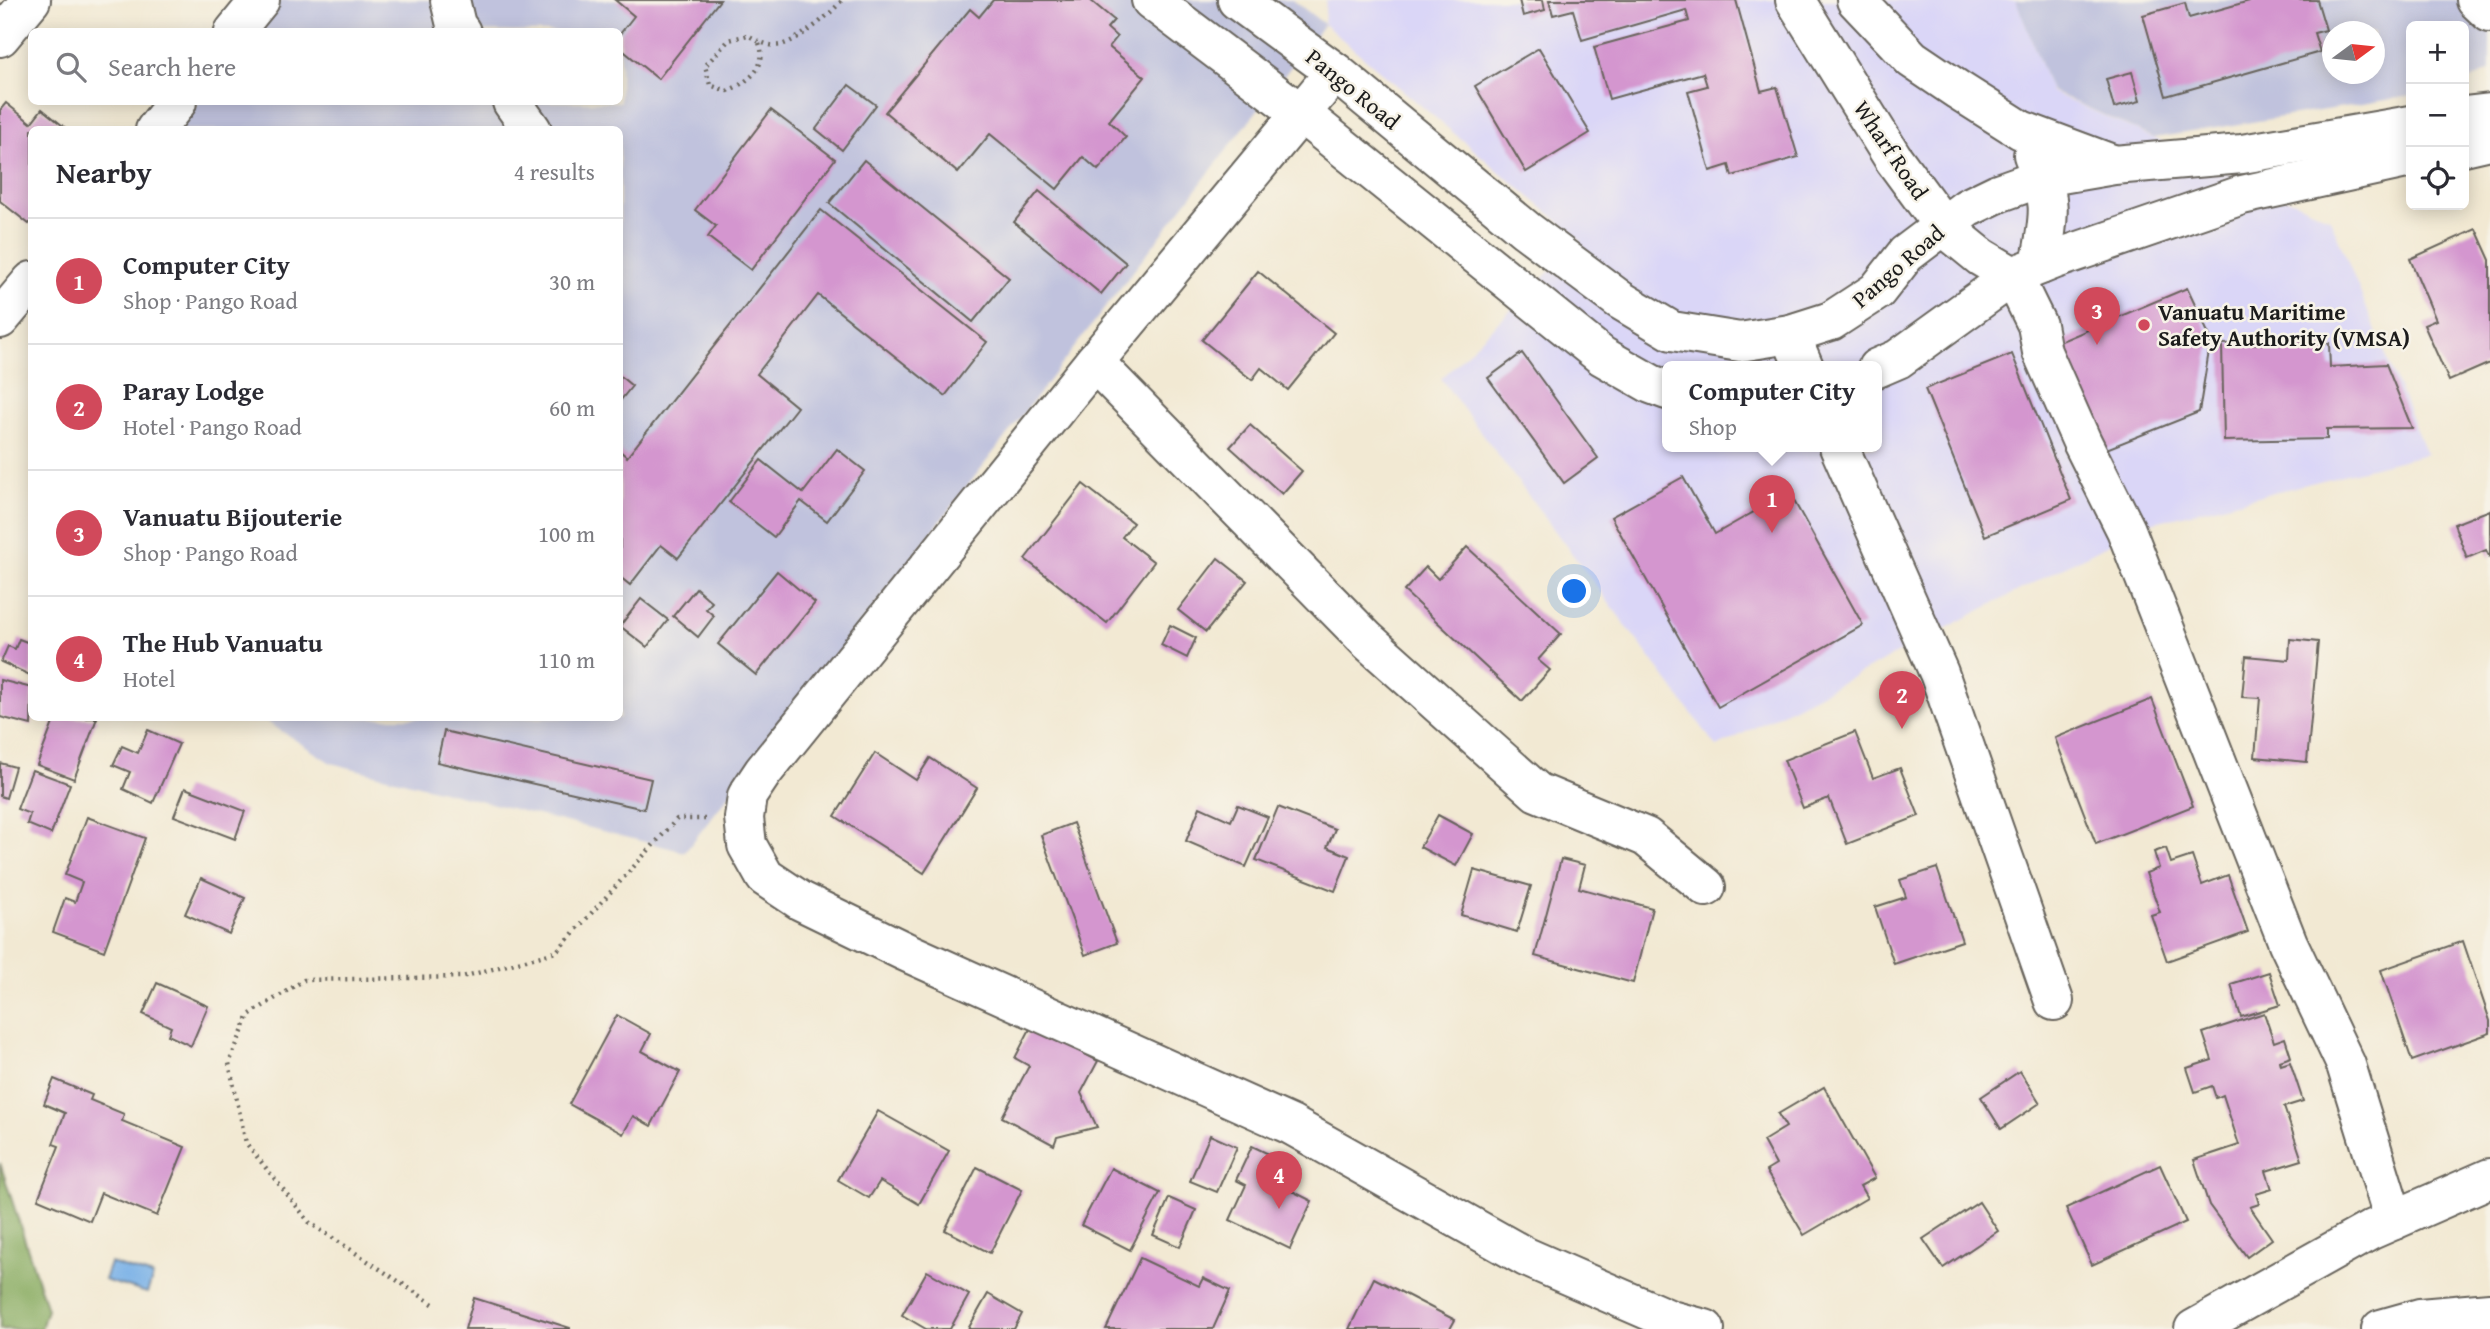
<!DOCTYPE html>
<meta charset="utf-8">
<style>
:root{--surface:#fff;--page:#f2f2f3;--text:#2b2b33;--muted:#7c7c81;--line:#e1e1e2;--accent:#d1495b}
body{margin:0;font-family:"Gentium Book Plus",serif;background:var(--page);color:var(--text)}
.controls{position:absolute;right:21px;top:21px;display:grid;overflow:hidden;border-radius:10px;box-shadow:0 4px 18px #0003}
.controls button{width:63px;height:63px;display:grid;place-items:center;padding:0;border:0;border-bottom:2px solid var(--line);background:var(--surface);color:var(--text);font:35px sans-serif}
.compass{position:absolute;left:2322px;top:21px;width:63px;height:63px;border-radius:50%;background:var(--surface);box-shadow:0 4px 18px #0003;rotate:75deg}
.you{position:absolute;left:1575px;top:592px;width:24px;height:24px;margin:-18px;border:5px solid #fff;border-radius:50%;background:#1a73e8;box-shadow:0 0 0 10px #1a73e833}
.badge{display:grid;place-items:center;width:46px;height:46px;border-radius:50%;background:var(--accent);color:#fff;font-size:23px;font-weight:700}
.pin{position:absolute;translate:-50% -58px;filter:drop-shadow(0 2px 4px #0008)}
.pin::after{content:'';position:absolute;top:37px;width:24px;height:21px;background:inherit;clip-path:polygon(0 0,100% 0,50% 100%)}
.popup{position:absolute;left:1662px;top:361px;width:220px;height:91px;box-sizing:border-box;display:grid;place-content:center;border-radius:10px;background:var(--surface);filter:drop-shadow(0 2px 5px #0005);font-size:23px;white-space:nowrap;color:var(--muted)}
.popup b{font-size:26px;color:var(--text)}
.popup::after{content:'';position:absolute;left:50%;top:100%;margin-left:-14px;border:14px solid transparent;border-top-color:var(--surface)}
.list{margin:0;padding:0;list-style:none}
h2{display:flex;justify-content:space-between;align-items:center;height:91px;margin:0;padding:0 28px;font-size:30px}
h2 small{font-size:23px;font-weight:400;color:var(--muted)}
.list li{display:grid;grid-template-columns:46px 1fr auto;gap:21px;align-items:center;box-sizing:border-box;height:126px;padding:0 28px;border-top:2px solid var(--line)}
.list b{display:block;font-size:26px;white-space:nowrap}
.list p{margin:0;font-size:23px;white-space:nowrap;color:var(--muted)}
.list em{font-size:23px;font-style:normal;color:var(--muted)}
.icon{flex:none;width:38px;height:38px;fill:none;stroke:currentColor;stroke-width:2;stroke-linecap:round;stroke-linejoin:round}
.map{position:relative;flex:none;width:2490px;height:1329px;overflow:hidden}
.search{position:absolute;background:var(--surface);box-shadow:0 4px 18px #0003;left:28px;top:28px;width:595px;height:77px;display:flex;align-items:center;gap:18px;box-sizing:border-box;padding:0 24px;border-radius:10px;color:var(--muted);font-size:26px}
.panel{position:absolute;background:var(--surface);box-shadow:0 4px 18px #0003;left:28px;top:126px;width:595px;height:595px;border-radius:10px}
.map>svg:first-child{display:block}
.built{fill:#dad6f7;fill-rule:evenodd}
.industrial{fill:#c0c2dd;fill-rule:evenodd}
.forest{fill:#89ac62;stroke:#52643f;stroke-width:2}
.water{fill:#78b0e7;stroke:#4a6682;stroke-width:2}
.building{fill:#d496cf}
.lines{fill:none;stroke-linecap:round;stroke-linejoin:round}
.minor-casing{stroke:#67645c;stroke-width:42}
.path{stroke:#67645c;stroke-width:4.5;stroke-dasharray:2 5;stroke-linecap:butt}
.minor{stroke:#fff;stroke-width:38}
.poi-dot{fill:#d1495b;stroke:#f7f3e8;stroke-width:2.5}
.labels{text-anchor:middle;stroke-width:5;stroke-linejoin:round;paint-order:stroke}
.street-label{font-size:23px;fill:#1c1c1c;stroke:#f7f3e8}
.poi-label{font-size:23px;font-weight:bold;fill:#1c1c1c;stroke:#f7f3e8;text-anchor:start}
</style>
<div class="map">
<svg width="2490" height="1329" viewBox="0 0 2490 1329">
<rect width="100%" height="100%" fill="#f7f3e8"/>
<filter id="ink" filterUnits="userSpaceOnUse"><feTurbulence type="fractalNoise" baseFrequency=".0143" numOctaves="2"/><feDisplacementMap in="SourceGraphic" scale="14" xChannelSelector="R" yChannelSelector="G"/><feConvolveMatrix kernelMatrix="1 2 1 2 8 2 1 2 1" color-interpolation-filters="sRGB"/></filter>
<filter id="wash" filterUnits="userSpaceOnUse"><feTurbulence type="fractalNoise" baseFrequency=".00686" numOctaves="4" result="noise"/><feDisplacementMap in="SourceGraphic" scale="28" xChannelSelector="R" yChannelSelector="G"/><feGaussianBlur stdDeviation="1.57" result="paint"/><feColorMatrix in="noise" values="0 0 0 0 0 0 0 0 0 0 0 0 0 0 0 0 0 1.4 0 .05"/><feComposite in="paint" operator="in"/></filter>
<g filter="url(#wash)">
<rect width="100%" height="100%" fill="#f2e9d3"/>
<path class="built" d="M1326 0H2016L2051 92 2330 218 2426 454 2147 524 1717 747 1441 379 1581 240 1324 24ZM1667 367H1877V447H1667Z"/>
<g class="industrial">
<path d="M281 0H1293L1324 24 685 852 331 763 261 718H620V130H177L199 102H620V32L256 31Z"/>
<path d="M2016 0H2490V70L2464 83V26H2411V96L2154 138 2051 91ZM2332 32H2374V74H2332Z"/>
</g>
<path class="forest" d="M0 1163 47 1309 41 1329H0Z"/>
<path class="water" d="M110 1263 153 1276 147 1293 104 1280Z"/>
<g id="blocks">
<g class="building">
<path d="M615 0H720L658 79 620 48V34L634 16Z"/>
<path d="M993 0H1090L1114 20 1107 28 1117 37 1109 47 1145 77 1109 121 1126 137 1098 170 1083 157 1057 189 990 134 958 173 885 112 970 9 979 17Z"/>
<path d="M1519 0H1543L1545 10 1523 16Z"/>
<path d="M1549 0H1736L1761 91 1777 87 1798 157 1732 176 1729 165 1710 171 1688 91 1707 86 1703 73 1609 99 1594 47 1689 21 1686 10 1582 40 1573 10 1553 15Z"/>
<path d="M2253 0H2317L2326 30 2314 33 2320 52 2166 96 2143 15 2185 3 2189 18Z"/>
<path d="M1539 48 1590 133 1526 172 1475 86Z"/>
<path d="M2132 72 2140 101 2114 108 2106 79Z"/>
<path d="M849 85 876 105 842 150 816 129Z"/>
<path d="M6 103 31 123 42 109 68 130H32V220L29 224 0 201V110Z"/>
<path d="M771 110 835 159 751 270 708 237 716 226 695 210Z"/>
<path d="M864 160 1009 278 973 322 829 203Z"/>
<path d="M1039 191 1126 263 1101 294 1014 222Z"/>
<path d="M821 210 987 342 945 396 818 295 757 374 797 407 678 558 661 545 630 585 620 577V451L627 457Z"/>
<path d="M2476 229 2490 260V363L2449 381 2424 325 2436 320 2410 259Z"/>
<path d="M1258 271 1334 333 1288 390 1261 368 1252 380 1202 340Z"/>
<path d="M2187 288 2211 339 2199 412 2099 452 2052 345Z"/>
<path d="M2329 343 2330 367 2386 364 2412 428 2327 429V439L2224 441 2222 344Z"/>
<path d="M1522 353 1598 458 1564 483 1488 378Z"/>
<path d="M2012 354 2071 500 1985 536 1925 389Z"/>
<path d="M620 376 632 386 620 401Z"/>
<path d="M1250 425 1302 471 1282 494 1230 447Z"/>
<path d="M837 449 865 471 827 521 801 501 774 537 729 502 761 460 803 493Z"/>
<path d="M1683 477 1715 534 1789 492 1863 625 1718 707 1611 517Z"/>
<path d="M1083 484 1133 523 1122 537 1154 562 1107 623 1025 559Z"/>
<path d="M2490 510V558L2486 550 2467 558 2454 524Z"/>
<path d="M1467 547 1561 634 1538 660 1550 670 1522 701 1404 591 1426 567 1438 579Z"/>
<path d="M1218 558 1247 581 1206 632 1178 610Z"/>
<path d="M777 571 815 603 756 675 718 644Z"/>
<path d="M696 588 712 602 706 609 714 616 698 637 673 616Z"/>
<path d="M641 599 668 620 647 647 620 626Z"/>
<path d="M1170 625 1196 638 1187 658 1161 645Z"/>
<path d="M19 639 32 644V676L1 662 8 646 15 649Z"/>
<path d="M2290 639 2318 642 2307 762 2255 757 2260 698 2242 697 2246 656 2289 660Z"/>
<path d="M0 680 32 688 31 725 0 717Z"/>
<path d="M2152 699 2193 806 2096 844 2055 738Z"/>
<path d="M55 718H97L74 779 37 765Z"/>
<path d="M148 730 179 744 153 803 123 789 130 772 113 765 122 746 138 753Z"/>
<path d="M444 731 651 779 644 809 437 762Z"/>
<path d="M1855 732 1873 778 1900 768 1919 816 1847 844 1829 798 1803 808 1784 760Z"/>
<path d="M875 753 916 780 930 758 977 788 924 873 835 816Z"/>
<path d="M0 763 15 767 6 798 0 796Z"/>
<path d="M32 770 70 784 51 834 27 824 30 814 17 809Z"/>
<path d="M185 788 245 811 235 839 174 816Z"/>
<path d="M1238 805 1268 817 1246 867 1186 841 1200 807 1231 821Z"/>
<path d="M1278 807 1335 829 1327 847 1349 856 1335 891 1256 860Z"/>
<path d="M1438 815 1473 834 1456 866 1420 847Z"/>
<path d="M87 817 145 838 104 951 53 932 65 898 75 902 82 882 65 875Z"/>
<path d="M1073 823 1117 943 1085 955 1041 835Z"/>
<path d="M2166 848 2171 863 2192 856 2202 885 2228 875 2248 932 2167 961 2151 915 2160 912 2146 873 2159 868 2154 852Z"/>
<path d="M1561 859 1585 865 1579 888 1652 908 1633 983 1535 956Z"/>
<path d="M1937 868 1962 941 1894 964 1875 907 1906 897 1900 880Z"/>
<path d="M1474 870 1531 886 1517 932 1461 915Z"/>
<path d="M201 878 245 898 229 934 185 914Z"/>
<path d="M2463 941 2490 1021V1033L2412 1061 2381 970Z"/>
<path d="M2269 972 2280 1005 2241 1017 2231 984Z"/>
<path d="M157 983 208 1006 191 1046 168 1035 171 1027 143 1014Z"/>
<path d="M2264 1013 2274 1042 2285 1038 2291 1057 2280 1061 2281 1065 2290 1062 2303 1101 2284 1107 2302 1160 2266 1171 2272 1189 2256 1194 2259 1204 2250 1207 2272 1239 2247 1257 2209 1205 2194 1160 2239 1145 2223 1095 2216 1098 2212 1086 2195 1092 2187 1068 2212 1060 2203 1033Z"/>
<path d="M617 1015 651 1034 642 1051 680 1072 651 1126 633 1116 623 1134 569 1104Z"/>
<path d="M1032 1025 1098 1061 1081 1093 1097 1127 1057 1137 1054 1145 1002 1117 1029 1066 1015 1058Z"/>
<path d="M2020 1071 2040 1103 2001 1129 1981 1097Z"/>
<path d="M54 1079 92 1095 90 1100 124 1114 122 1121 185 1147 157 1216 101 1193 90 1221 38 1199 59 1146 53 1144 65 1113 44 1104Z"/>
<path d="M1824 1087 1875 1178 1860 1186 1867 1198 1804 1235 1766 1171 1776 1165 1763 1141 1786 1127 1778 1114Z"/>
<path d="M878 1111 949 1151 919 1204 880 1181 869 1198 838 1180Z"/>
<path d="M1210 1135 1237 1147 1217 1192 1190 1181Z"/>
<path d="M1252 1146 1300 1169 1290 1190 1312 1201 1290 1249 1230 1220 1246 1185 1236 1180Z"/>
<path d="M2160 1165 2186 1222 2092 1265 2066 1208Z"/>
<path d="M977 1167 1022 1190 990 1253 945 1230Z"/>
<path d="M1111 1168 1160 1193 1130 1250 1081 1225Z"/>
<path d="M1169 1198 1196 1210 1180 1247 1153 1235Z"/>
<path d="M1979 1202 1998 1231 1943 1268 1923 1239Z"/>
<path d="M1140 1258 1199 1286 1203 1278 1230 1291 1213 1329H1106Z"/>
<path d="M927 1271 969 1295 950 1329H926L902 1315Z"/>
<path d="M1374 1278 1455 1320 1450 1329H1349Z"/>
<path d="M988 1294 1022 1314 1014 1329H968Z"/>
<path d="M474 1298 570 1328V1329H465Z"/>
</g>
</g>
</g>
<g filter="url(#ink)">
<use href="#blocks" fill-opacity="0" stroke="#67645c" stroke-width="2"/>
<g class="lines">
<g class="minor-casing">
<g id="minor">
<path d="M450 0 456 25 461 32"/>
<path d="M1151 0 1299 112 1602 356 1651 384 1667 390"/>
<path d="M1237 0 1335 72 1526 230 1620 300 1672 331 1740 342 1790 334 1831 321 1877 291 1906 254 1967 208 1998 193 2043 177 2114 165 2242 154 2411 125"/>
<path d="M1795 0 1893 158 1943 226 1981 257 2013 276 2037 325 2042 352 2082 442 2126 530 2288 943 2346 1065 2394 1220"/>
<path d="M1856 0 1912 59 1958 90 2021 130 2112 164"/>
<path d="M2476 0 2490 13"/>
<path d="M234 32 260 0"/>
<path d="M0 37 31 0"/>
<path d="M1335 72 1094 362 763 772 747 796 744 818 747 845 765 877 801 901 904 951 1291 1125 1526 1257 1671 1320 1705 1329"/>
<path d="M512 102 532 130"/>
<path d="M2464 116 2490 113"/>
<path d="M155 130 177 102"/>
<path d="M2464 146 2490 140"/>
<path d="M2033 155C2054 201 2049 218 2040 265"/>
<path d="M0 319 32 281"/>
<path d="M1790 334 1804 367"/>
<path d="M1094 362 1367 640 1537 792 1646 837 1706 887"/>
<path d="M1877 368 1898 359 2013 276 2053 260 2242 195 2411 158"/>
<path d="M1839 447 1939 673 2054 1001"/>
<path d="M2194 1329 2371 1230 2490 1178"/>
<path d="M2381 1329 2420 1318 2490 1312"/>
</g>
</g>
<g class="path">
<path d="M759 43C769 67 747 83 727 91L710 85 705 66 729 40 748 35C757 41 772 49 784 44 803 37 830 15 842 0"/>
<path d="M433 1304 310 1223 246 1143 229 1063 249 1015 304 980 462 977 556 952 677 819H705"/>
</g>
<use href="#minor" class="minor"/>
</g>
</g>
<circle class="poi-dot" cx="2144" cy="325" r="7"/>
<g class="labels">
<g class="street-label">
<text transform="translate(1353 89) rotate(39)" y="8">Pango Road</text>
<text transform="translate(1891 150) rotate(56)" y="8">Wharf Road</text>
<text transform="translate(1898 266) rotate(-41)" y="8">Pango Road</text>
</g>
<g class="poi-label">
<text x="2158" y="320">Vanuatu Maritime<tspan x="2158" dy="26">Safety Authority (VMSA)</tspan></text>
</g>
</g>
</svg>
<div class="controls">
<button>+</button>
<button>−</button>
<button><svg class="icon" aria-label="locate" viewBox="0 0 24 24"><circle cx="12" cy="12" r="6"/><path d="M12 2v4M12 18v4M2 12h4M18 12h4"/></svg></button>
</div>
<svg class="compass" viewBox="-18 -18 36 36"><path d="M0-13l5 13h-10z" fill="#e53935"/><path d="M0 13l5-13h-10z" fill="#7c7c81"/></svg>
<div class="you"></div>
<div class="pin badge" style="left:1772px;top:533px">1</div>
<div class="popup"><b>Computer City</b>Shop</div>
<div class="pin badge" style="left:1902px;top:729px">2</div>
<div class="pin badge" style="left:2097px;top:345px">3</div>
<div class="pin badge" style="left:1279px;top:1209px">4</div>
<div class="search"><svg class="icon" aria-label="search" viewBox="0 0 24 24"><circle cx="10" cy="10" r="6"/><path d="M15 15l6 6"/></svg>Search here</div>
<section class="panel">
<h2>Nearby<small>4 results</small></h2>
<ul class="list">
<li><span class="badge">1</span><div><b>Computer City</b><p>Shop · Pango Road</p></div><em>30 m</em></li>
<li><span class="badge">2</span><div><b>Paray Lodge</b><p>Hotel · Pango Road</p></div><em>60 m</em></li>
<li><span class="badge">3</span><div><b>Vanuatu Bijouterie</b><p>Shop · Pango Road</p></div><em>100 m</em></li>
<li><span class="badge">4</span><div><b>The Hub Vanuatu</b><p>Hotel</p></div><em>110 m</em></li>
</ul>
</section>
</div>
